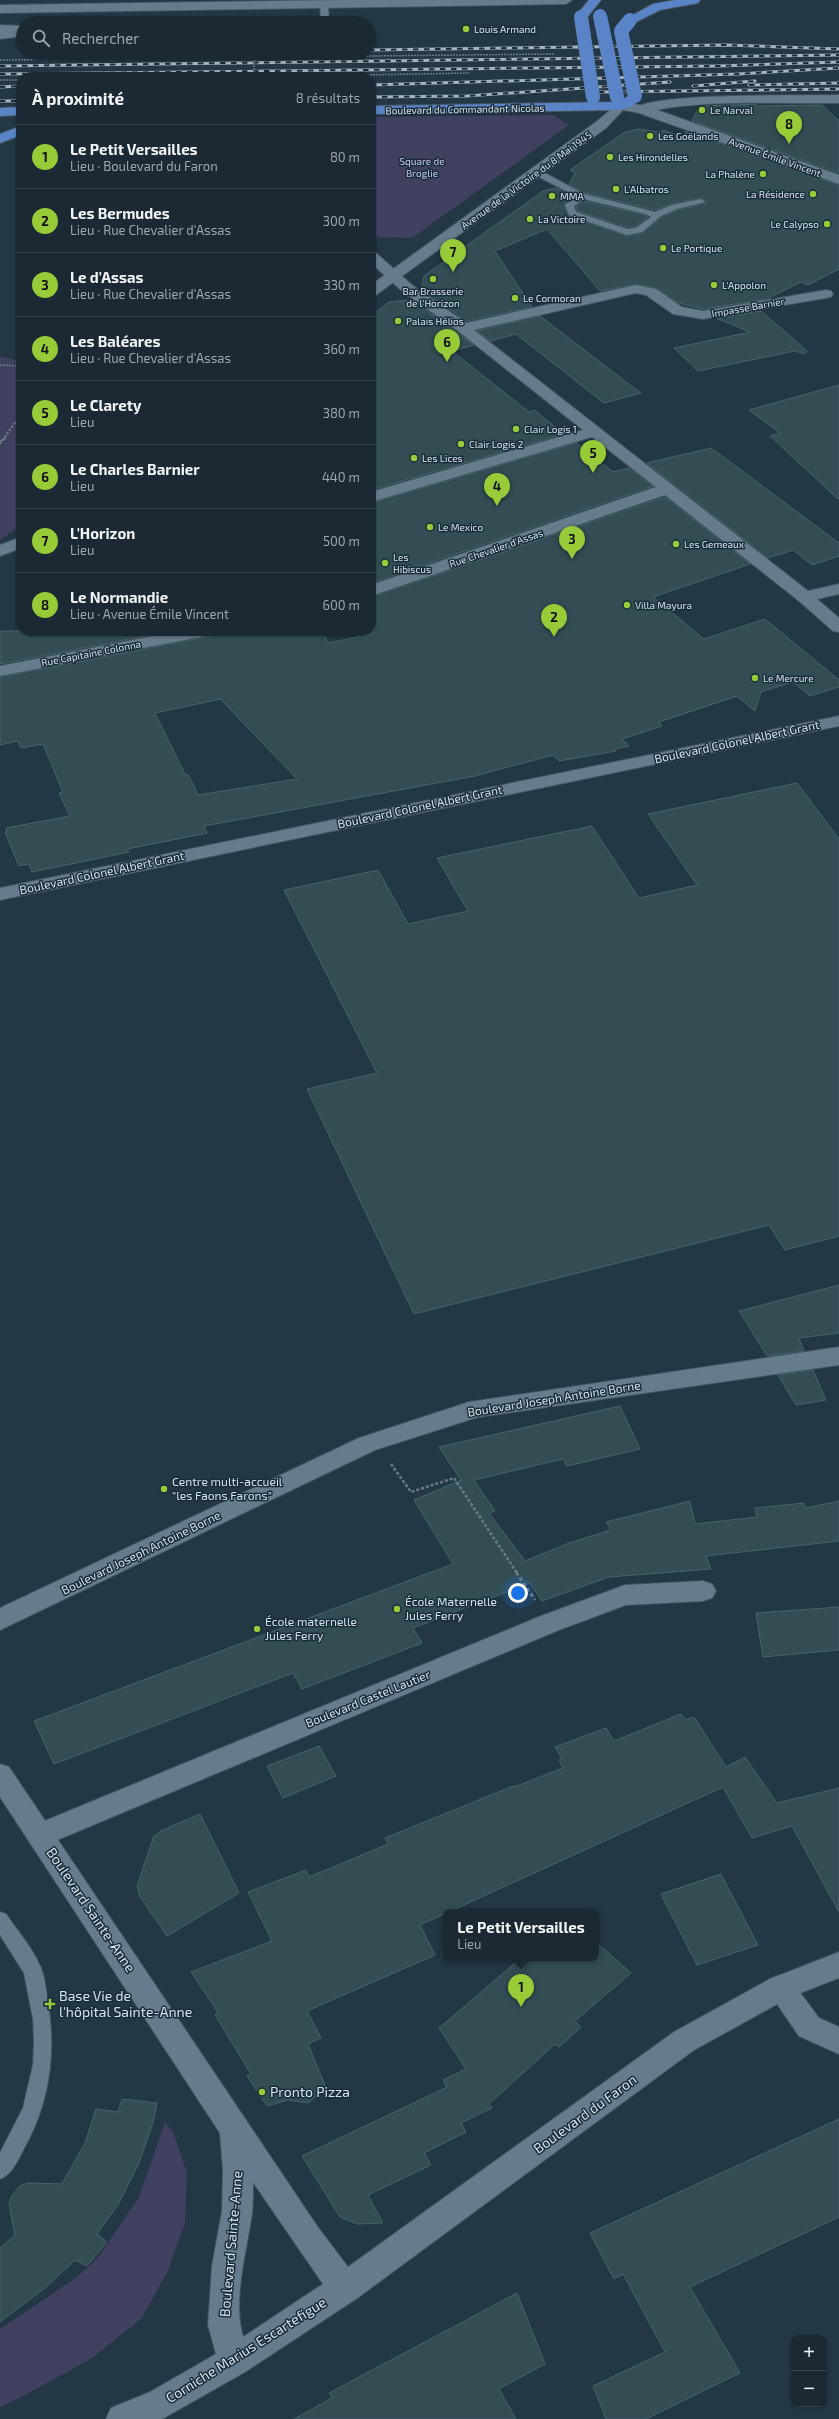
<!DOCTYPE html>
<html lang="fr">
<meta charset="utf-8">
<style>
:root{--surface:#1a2933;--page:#23313b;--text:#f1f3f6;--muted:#9fa6ac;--line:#38454e;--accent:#98cb38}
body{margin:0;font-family:"Exo 2",sans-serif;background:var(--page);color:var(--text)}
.controls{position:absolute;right:12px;bottom:12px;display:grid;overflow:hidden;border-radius:8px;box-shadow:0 1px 3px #0004}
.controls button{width:36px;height:36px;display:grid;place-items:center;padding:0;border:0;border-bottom:1px solid var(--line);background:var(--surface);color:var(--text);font:20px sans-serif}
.you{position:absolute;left:518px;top:1593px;width:14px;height:14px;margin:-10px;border:3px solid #fff;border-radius:50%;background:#1a73e8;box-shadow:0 0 0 6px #1a73e833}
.badge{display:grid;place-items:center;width:26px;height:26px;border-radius:50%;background:var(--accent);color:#111;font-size:13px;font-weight:700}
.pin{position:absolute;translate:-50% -33px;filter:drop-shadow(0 1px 2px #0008)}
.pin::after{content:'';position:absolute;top:21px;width:14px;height:12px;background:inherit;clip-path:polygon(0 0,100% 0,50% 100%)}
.popup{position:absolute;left:443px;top:1909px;width:156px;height:52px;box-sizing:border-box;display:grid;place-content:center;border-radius:8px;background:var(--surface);filter:drop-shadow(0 1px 3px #0005);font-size:13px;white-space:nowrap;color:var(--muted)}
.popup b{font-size:15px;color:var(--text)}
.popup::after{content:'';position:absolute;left:50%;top:100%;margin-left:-8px;border:8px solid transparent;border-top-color:var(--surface)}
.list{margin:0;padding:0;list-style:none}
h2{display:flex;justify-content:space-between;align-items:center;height:52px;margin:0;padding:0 16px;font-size:17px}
h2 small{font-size:13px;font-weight:400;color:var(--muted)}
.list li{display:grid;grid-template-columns:26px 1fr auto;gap:12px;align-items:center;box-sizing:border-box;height:64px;padding:0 16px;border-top:1px solid var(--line)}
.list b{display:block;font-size:15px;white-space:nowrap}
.list p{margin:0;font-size:13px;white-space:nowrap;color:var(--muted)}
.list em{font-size:13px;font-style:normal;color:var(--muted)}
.icon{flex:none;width:22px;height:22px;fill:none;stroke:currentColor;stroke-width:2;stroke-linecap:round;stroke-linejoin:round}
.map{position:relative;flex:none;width:839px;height:2419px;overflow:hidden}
.search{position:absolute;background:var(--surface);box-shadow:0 1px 3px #0004;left:16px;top:16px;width:360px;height:44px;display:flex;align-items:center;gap:10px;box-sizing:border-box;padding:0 14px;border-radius:22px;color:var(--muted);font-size:15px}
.panel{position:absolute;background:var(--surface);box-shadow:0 1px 3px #0004;left:16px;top:72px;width:360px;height:564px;border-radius:16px}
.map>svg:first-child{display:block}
.green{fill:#404060}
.building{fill:#324d54;stroke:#47636a;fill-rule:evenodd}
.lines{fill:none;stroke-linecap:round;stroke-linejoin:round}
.lane-casing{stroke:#445560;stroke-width:2}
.street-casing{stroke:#445560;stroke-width:2}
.secondary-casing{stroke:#445560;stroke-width:2}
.primary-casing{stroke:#445560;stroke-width:2}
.path-far3{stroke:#6a7b86;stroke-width:1.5;stroke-dasharray:2 1;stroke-linecap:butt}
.path-far2{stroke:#6a7b86;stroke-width:2;stroke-dasharray:2.5 1.5;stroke-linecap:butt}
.path-far1{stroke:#6a7b86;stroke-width:2.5;stroke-dasharray:3 2;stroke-linecap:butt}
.path{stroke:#6a7b86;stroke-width:3;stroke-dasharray:4 2.5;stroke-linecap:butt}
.lane{fill:#667b8b;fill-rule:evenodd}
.street{fill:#667b8b;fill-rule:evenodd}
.secondary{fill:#667b8b;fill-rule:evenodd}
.primary{fill:#5a84c8;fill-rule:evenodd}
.rail-casing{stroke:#a6b4be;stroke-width:3}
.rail{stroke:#192d3a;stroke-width:2;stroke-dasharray:5.5;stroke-linecap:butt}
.primary-bridge-casing{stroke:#445560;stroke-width:14;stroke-linecap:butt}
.path-bridge{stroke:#6a7b86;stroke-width:1.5;stroke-dasharray:2 1;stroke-linecap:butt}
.primary-bridge{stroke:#5a84c8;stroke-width:14}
.poi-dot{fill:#98cb38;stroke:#192d3a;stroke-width:1.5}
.labels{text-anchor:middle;stroke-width:3;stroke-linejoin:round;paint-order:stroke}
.far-poi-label{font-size:10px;fill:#d7e3ec;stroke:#192d3a;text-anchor:start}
.far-street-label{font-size:10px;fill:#d7e3ec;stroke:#192d3a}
.far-park-label{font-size:10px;fill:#c7c8f9;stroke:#192d3a}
.street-label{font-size:12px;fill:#d7e3ec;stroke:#192d3a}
.poi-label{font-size:12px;fill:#d7e3ec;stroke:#192d3a;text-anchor:start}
.near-street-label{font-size:14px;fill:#d7e3ec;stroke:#192d3a}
.near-poi-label{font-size:14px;fill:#d7e3ec;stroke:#192d3a;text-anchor:start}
</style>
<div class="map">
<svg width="839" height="2419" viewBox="0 0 839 2419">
<rect width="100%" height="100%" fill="#233744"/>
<g class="green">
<path d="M553 115 569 125 412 238 378 237 371 231V117Z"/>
<path d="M0 357 21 361V525L0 540Z"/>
<path d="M165 2122 173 2132 187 2173 185 2223 168 2271 141 2319 92 2358 18 2399 0 2407V2329L77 2277 97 2259 139 2197Z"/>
</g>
<g class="building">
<path d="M756 104 757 106 822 105 839 121V173L692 121 698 109 706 106Z"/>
<path d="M639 129 660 132 663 130 684 137 686 131 839 185V269L808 285 801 282 767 299 703 309 679 303 656 288 636 284 600 291 547 229 495 251 532 307 466 321 421 289 424 276 543 191 556 188 573 196 564 205 569 216 627 236 643 233 662 217 677 210 706 203 701 198 672 204 655 210 585 193 569 185 575 173 570 170 625 132Z"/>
<path d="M583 201 645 215 648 217 635 227H627L577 211 576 207Z"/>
<path d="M412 300 474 345 452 351 529 412 534 410 564 434 371 490V316L389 302Z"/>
<path d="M761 311 807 351 805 354 795 351 698 371 674 348 750 332 716 318Z"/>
<path d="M540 316 630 385 641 393 604 403 516 334 491 341 477 331Z"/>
<path d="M839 385V500L770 436 780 433 749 410Z"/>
<path d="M576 443 613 472 629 468 653 486 371 583V503Z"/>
<path d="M711 448 839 543V556L812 565 793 550 768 558 647 463Z"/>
<path d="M665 497 750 564 653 597 704 639 765 619 839 680V687L810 696 793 682 761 692 755 711 737 696 659 722 662 726 622 739 629 746 615 749 616 751 559 761 553 755 475 776 204 826 207 833 127 849 129 852 32 872 29 864 19 866 5 832H7L6 828 70 816 59 793 63 792 43 744 21 748 18 741 0 745V677L211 636 215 631H321L329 643 371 634V597ZM221 699 226 705 297 779 198 795 188 774 186 776 155 713Z"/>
<path d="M0 631H171L0 664Z"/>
<path d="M797 783 839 839V1236L785 1250 769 1225 414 1314 307 1089 377 1073 284 890 378 870 408 924 468 911 437 858 592 826 639 898 697 885 648 814Z"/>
<path d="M839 1285V1333L799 1338 804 1351 767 1356 739 1311Z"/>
<path d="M813 1370 826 1400 796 1405 778 1375Z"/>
<path d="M620 1406 640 1449 567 1466 563 1459 474 1480 495 1511 489 1513 525 1561 569 1543 611 1530 606 1522 690 1501 695 1524 757 1517 755 1508 804 1503 805 1508 839 1501V1541L706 1556 711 1569 609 1577 542 1601 530 1583 413 1628 422 1643 302 1689 293 1673 54 1764 34 1721 453 1564 414 1500 461 1480 439 1447Z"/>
<path d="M839 1607V1650L763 1657 756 1613Z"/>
<path d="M681 1714 685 1720 694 1717 726 1767 745 1757 777 1803 839 1788V1912L792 1826 752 1838 723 1787 420 1925 435 1955 307 2011 321 2038 308 2044 326 2088 308 2103 288 2100 267 2106 247 2076 251 2074 215 2015 218 2012 191 1972 272 1941 248 1892 306 1870 309 1877 388 1844 385 1838 513 1786 514 1787 563 1768 559 1760 562 1759 555 1747 606 1728 614 1741Z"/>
<path d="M319 1746 336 1776 283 1798 267 1766Z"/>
<path d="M200 1814 239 1893 167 1936 140 1897 137 1886 154 1836 163 1830Z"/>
<path d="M721 1874 758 1945 697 1965 661 1894Z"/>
<path d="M596 1942 631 1973 575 2021 581 2027 559 2047 555 2044 489 2104 492 2108 461 2123 466 2132 424 2153 431 2165 368 2195 383 2223 357 2224 340 2217 302 2156 447 2087 443 2080 466 2069 439 2028 521 1958H596Z"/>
<path d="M122 2099 157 2103 153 2123 139 2163 119 2203 97 2234 107 2242 87 2266 75 2260 45 2288 0 2322V2248L15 2235 9 2205 11 2197 20 2186 28 2183 62 2184 85 2143 96 2109 118 2112Z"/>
<path d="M839 2119V2217L690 2287 740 2373 646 2419H606L593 2386 665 2352 623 2274 614 2279 590 2233Z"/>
<path d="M517 2293 545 2364 499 2389 516 2419H294L332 2398 329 2393Z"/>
</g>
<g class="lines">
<g class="lane-casing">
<g id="lane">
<path d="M324 2 328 4 329 23H270L274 21 321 20 320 4Z"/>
<path d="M533 170H539L584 194 655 212 672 205 701 199 705 202 677 209 661 216 642 232 627 235 569 215 565 205 576 196 533 174ZM583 199 646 214 651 217 636 228 627 229 576 212 574 206Z"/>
<path d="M0 1912 6 1914C18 1932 33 1948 41 1968 45 1978 46 1988 47 1998 56 2047 51 2096 28 2141 21 2153 14 2174 0 2179V2153L23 2108 33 2065 34 2042 33 2019 24 1973 0 1935Z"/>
</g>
</g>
<g class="street-casing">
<g id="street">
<path d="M0 25 23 26V36L0 39Z"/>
<path d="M839 95V103C776 104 702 98 641 113L635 109C647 92 810 96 839 95Z"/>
<path d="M371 252 376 253 412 285 466 323 636 285 656 289 682 307 703 311 826 290 831 291 833 294 831 297 826 298 703 319 673 314 646 295 636 293 474 330 808 591 839 584V594L817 599 839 618V632L833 631 799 601 665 495 371 596V585L656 487 592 437 371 502V492L583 430 458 331 402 291 371 263Z"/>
<path d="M179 631H214L211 635 205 636 0 676V666Z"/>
<path d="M839 716V726L0 900V888Z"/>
<path d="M839 1347V1365L478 1417 375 1450 0 1630V1608L359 1438 469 1402Z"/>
<path d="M703 1581 712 1584 716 1591 712 1598 703 1601 626 1605 559 1630 50 1843 40 1847 30 1843 26 1835 30 1827 541 1616 625 1585Z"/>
<path d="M780 1975 790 1979 819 2018 839 2027V2054L799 2036 766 1988 770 1979Z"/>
</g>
</g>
<g class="secondary-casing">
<g id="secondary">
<path d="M342 0H572L566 4 0 13V5Z"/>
<path d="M619 102 646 106 839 175V184L639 113 623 110 606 128 376 295 371 296V285L596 122 608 112 615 103Z"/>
<path d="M21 537V548L0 556V545Z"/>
<path d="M0 1764 9 1767 317 2226 348 2267 674 2032 770 1979 839 1952V1978L790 1997 694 2050 356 2299 245 2372 162 2419H106L111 2408 150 2392 216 2354 208 2325 212 2266 222 2211 223 2170 220 2133 0 1797ZM253 2182 323 2284 243 2337C232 2299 247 2251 252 2213 253 2203 253 2192 253 2182Z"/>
</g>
</g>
<g class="primary-casing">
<g id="primary">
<path d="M589 0H601L585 20H577L575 17Z"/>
<path d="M675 0H700L698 3 660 10 634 23 630 24 624 20 653 4Z"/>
<path d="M635 92 641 96 633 106 619 110 371 114V106L618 102Z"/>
<path d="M21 107V115L0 116V108Z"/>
<path d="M21 126V135L0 143V134Z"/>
</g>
</g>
<g class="path-far3">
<path d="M0 60 554 54"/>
<path d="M256 77 470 73"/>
<path d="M0 80H21"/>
<path d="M0 365 21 366"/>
</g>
<g class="path-far2">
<path d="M0 441 6 438"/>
<path d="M0 444 21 414"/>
</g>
<path class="path-far1" d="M391 1464 411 1492 454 1478 517 1573"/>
<path class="path" d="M516 1572 535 1600"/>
<use href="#lane" class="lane"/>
<use href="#street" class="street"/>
<use href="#secondary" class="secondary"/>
<use href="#primary" class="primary"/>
<g class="rail-casing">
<g id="rail">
<path d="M369 50 726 45 839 49"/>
<path d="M0 66 839 55"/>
<path d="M0 74 718 66 839 62"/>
<path d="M371 85 738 74 839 68"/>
<path d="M749 85 839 83"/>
<path d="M693 86 755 81"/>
<path d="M0 87 21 86"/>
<path d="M599 92 839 89"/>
<path d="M371 97 467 96 670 82"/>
<path d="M0 101H21"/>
</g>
</g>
<use href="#rail" class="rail"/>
<g class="primary-bridge-casing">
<g id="primary-bridge">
<path d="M600 16 617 97"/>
<path d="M581 17 593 97"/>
<path d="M630 20 621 31 635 96"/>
</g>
</g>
<path class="path-bridge" d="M254 53V77"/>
<use href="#primary-bridge" class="primary-bridge"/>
</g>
<g class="poi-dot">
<circle cx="466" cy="29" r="4"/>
<circle cx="702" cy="110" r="4"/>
<circle cx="650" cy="136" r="4"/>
<circle cx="610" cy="157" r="4"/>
<circle cx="763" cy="174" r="4"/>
<circle cx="616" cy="189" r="4"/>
<circle cx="813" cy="194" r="4"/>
<circle cx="552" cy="196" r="4"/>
<circle cx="530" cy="219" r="4"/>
<circle cx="827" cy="224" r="4"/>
<circle cx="663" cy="248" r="4"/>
<circle cx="433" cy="279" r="4"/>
<circle cx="714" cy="285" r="4"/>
<circle cx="515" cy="298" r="4"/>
<circle cx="398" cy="321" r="4"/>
<circle cx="516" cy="429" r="4"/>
<circle cx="461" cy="444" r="4"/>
<circle cx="414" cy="458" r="4"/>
<circle cx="430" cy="527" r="4"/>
<circle cx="676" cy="544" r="4"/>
<circle cx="385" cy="563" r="4"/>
<circle cx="627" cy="605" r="4"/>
<circle cx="755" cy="678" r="4"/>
<circle cx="164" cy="1489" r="4"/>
<circle cx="397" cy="1609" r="4"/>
<circle cx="257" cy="1629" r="4"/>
<path d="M48 1998h4v4h4v4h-4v4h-4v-4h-4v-4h4z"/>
<circle cx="262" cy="2092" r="4"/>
</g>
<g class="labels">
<g class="far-poi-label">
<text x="474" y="33">Louis Armand</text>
<text x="710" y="114">Le Narval</text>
<text x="658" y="140">Les Goëlands</text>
<text x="618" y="161">Les Hirondelles</text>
<text x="755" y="178" text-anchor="end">La Phalène</text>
<text x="624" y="193">L'Albatros</text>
<text x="805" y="198" text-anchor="end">La Résidence</text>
<text x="560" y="200">MMA</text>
<text x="538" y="223">La Victoire</text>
<text x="819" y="228" text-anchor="end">Le Calypso</text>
<text x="671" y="252">Le Portique</text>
<text x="722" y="289">L'Appolon</text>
<text x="433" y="295" text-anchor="middle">Bar Brasserie<tspan x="433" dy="12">de l'Horizon</tspan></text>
<text x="523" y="302">Le Cormoran</text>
<text x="406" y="325">Palais Hélios</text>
<text x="524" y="433">Clair Logis 1</text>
<text x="469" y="448">Clair Logis 2</text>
<text x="422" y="462">Les Lices</text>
<text x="438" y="531">Le Mexico</text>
<text x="684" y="548">Les Gemeaux</text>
<text x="393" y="561">Les<tspan x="393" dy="12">Hibiscus</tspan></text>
<text x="635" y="609">Villa Mayura</text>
<text x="763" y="682">Le Mercure</text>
</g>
<g class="far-street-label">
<text transform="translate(465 109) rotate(-1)" y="4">Boulevard du Commandant Nicolas</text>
<text transform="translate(775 157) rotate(20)" y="4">Avenue Émile Vincent</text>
<text transform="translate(526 180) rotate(-36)" y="4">Avenue de la Victoire du 8 Mai 1945</text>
<text transform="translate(748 307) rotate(-10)" y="4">Impasse Barnier</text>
<text transform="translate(496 548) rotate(-19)" y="4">Rue Chevalier d'Assas</text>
<text transform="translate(91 653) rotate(-11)" y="4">Rue Capitaine Colonna</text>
</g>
<g class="far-park-label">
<text x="422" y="165">Square de<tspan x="422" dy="12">Broglie</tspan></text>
</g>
<g class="street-label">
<text transform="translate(737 742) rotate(-12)" y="4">Boulevard Colonel Albert Grant</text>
<text transform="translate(420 807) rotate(-12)" y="4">Boulevard Colonel Albert Grant</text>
<text transform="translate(102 873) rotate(-12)" y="4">Boulevard Colonel Albert Grant</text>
<text transform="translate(554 1399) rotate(-9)" y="4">Boulevard Joseph Antoine Borne</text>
<text transform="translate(141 1553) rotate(-26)" y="4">Boulevard Joseph Antoine Borne</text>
<text transform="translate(368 1699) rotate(-22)" y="4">Boulevard Castel Lautier</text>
</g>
<g class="poi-label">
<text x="172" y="1486">Centre multi-accueil<tspan x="172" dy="14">"les Faons Farons"</tspan></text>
<text x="405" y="1606">École Maternelle<tspan x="405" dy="14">Jules Ferry</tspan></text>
<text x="265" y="1626">École maternelle<tspan x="265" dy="14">Jules Ferry</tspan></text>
</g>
<g class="near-street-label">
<text transform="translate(91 1910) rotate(56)" y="5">Boulevard Sainte-Anne</text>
<text transform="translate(585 2114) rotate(-36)" y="5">Boulevard du Faron</text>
<text transform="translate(231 2244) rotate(-85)" y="5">Boulevard Sainte-Anne</text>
<text transform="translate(246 2350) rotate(-32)" y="5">Corniche Marius Escartefigue</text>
</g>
<g class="near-poi-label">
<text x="59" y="2001">Base Vie de<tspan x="59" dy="16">l'hôpital Sainte-Anne</tspan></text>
<text x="270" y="2097">Pronto Pizza</text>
</g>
</g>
</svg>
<div class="controls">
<button>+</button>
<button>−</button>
</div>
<div class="you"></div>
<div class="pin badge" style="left:521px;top:2007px">1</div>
<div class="popup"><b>Le Petit Versailles</b>Lieu</div>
<div class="pin badge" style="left:554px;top:637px">2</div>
<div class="pin badge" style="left:572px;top:559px">3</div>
<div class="pin badge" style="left:497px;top:506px">4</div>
<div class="pin badge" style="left:593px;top:473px">5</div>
<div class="pin badge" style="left:447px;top:362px">6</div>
<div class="pin badge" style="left:453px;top:272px">7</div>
<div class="pin badge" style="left:789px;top:144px">8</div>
<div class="search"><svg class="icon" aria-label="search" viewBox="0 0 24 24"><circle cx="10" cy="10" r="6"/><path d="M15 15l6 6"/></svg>Rechercher</div>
<section class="panel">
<h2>À proximité<small>8 résultats</small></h2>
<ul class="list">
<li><span class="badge">1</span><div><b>Le Petit Versailles</b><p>Lieu · Boulevard du Faron</p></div><em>80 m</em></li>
<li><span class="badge">2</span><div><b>Les Bermudes</b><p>Lieu · Rue Chevalier d'Assas</p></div><em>300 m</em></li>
<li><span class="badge">3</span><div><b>Le d'Assas</b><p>Lieu · Rue Chevalier d'Assas</p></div><em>330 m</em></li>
<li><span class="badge">4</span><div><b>Les Baléares</b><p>Lieu · Rue Chevalier d'Assas</p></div><em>360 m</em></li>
<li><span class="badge">5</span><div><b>Le Clarety</b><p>Lieu</p></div><em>380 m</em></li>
<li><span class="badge">6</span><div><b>Le Charles Barnier</b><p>Lieu</p></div><em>440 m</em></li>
<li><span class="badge">7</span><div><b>L'Horizon</b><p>Lieu</p></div><em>500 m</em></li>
<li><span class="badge">8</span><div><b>Le Normandie</b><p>Lieu · Avenue Émile Vincent</p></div><em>600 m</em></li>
</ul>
</section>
</div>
